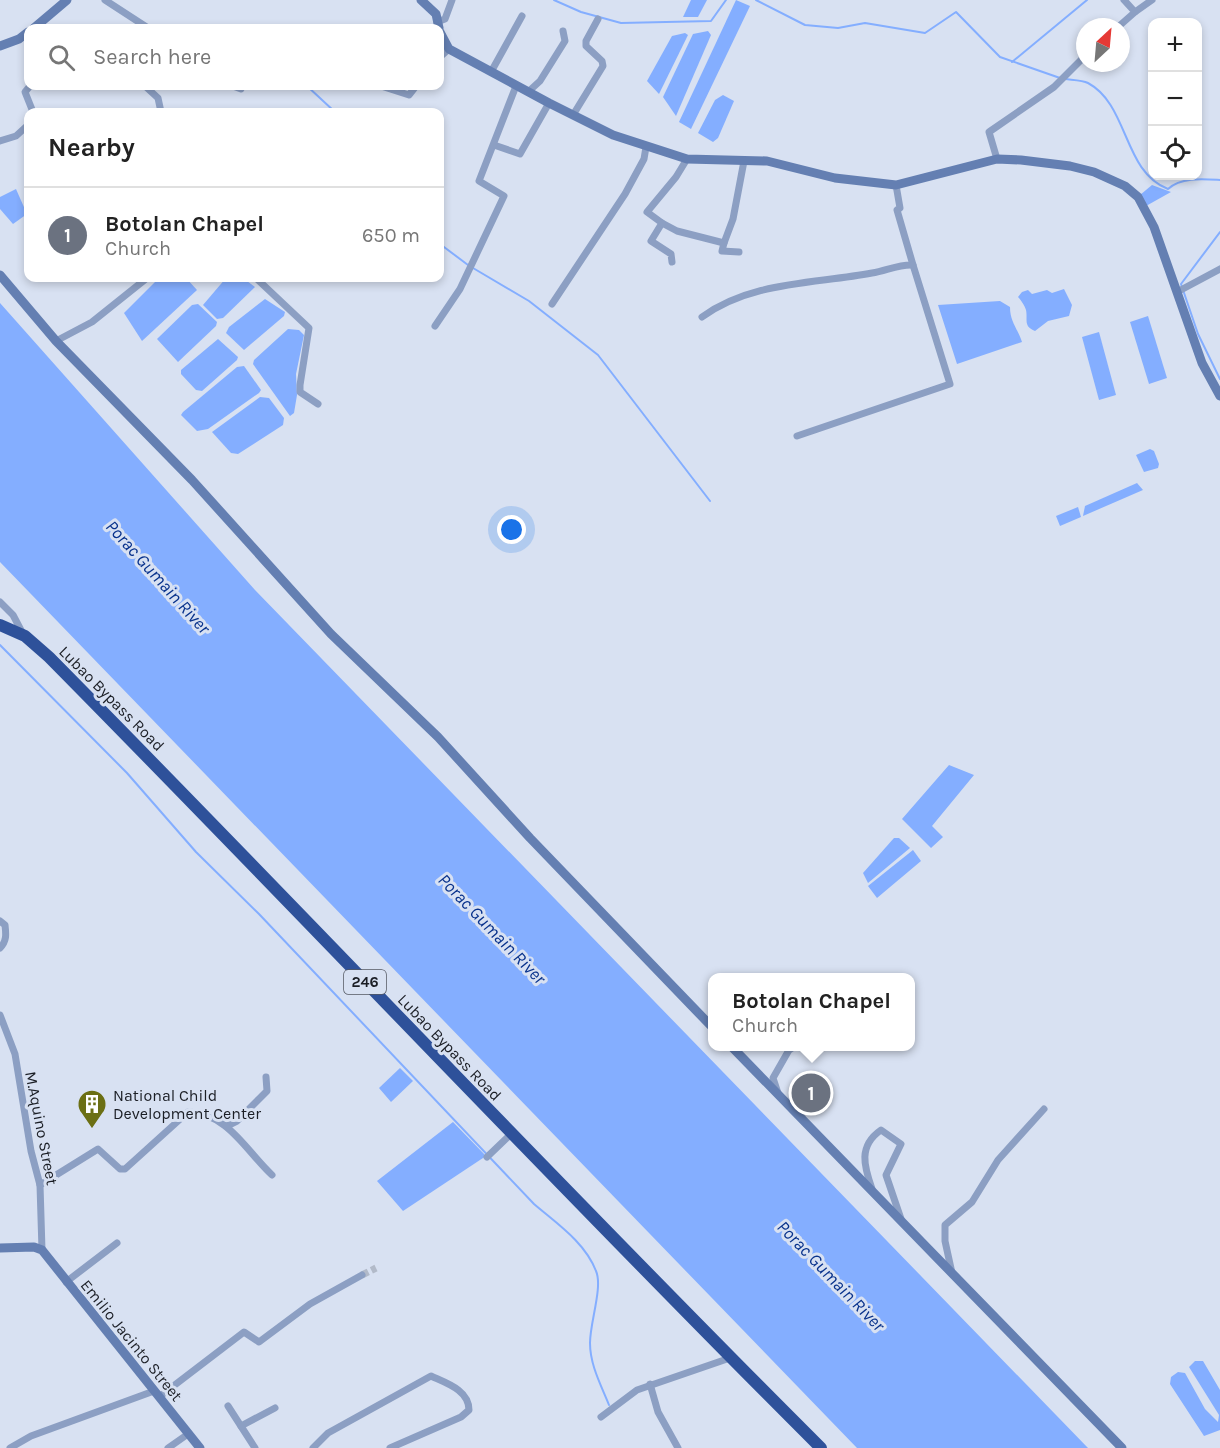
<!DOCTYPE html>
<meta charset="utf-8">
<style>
:root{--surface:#fff;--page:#f2f2f2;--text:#222;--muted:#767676;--line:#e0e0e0;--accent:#0f766e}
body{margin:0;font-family:Karla,sans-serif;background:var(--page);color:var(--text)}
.controls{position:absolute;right:18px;top:18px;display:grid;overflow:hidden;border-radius:12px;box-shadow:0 3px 9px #0003}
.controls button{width:54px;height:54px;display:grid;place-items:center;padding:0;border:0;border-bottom:2px solid var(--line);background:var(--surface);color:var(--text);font:30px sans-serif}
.compass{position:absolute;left:1076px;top:18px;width:54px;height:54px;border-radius:50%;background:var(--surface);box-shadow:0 3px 9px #0003;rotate:26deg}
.you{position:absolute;left:512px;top:530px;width:21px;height:21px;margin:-15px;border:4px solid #fff;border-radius:50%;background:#1a73e8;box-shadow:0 0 0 9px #1a73e833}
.badge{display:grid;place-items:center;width:39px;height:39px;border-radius:50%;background:var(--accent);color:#fff;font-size:20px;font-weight:700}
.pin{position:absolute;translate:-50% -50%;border:3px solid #fff;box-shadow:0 2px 6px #0006}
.popup{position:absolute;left:708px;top:973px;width:207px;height:78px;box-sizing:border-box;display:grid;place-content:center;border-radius:12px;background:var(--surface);filter:drop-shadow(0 2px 4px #0005);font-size:20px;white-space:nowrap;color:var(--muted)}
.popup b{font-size:22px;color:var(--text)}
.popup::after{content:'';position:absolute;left:50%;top:100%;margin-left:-12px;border:12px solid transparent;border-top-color:var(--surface)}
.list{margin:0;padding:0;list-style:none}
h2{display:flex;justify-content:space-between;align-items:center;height:78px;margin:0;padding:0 24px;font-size:26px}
h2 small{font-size:20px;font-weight:400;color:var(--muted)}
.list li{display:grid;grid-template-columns:39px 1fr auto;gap:18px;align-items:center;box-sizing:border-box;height:96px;padding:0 24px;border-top:2px solid var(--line)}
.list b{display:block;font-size:22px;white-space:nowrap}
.list p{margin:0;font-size:20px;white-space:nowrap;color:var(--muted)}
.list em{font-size:20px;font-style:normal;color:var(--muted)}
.icon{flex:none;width:33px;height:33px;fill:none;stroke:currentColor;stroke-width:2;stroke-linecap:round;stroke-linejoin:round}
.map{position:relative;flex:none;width:1220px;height:1448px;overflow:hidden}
.search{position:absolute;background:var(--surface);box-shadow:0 3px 9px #0003;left:24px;top:24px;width:420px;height:66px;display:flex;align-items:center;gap:15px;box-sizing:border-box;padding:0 21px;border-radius:12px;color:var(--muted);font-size:22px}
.panel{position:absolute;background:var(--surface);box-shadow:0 3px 9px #0003;left:24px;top:108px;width:420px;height:174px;border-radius:12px}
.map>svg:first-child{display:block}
.water{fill:#84aeff}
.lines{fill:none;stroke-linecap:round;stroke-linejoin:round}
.stream{stroke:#84aeff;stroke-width:2}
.street-tunnel{stroke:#b2bac9;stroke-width:7;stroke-dasharray:7 3.5;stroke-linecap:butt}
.street{stroke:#8c9fc3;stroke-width:7}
.secondary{stroke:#647fb2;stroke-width:9}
.highway{stroke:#2e519a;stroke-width:12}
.labels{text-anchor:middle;stroke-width:6;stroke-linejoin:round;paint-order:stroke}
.shield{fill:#d8e1f2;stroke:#545862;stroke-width:1.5}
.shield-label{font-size:15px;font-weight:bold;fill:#1b1e25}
.street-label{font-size:16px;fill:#1b1e25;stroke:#d8e1f2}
.poi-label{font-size:16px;fill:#1b1e25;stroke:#d8e1f2;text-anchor:start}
.water-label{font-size:18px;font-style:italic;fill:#08328c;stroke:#d8e1f2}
</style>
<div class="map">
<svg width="1220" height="1448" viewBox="0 0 1220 1448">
<rect width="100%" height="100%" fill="#d8e1f2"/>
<g class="water">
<path d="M691 0H707L698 17H683Z"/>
<path d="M736 0 750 6 691 129 679 122Z"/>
<path d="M708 31 711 35 676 116 663 97 693 34Z"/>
<path d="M685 33 688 35 659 94 647 81 672 36Z"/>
<path d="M723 95 734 101 718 138 713 142 698 133 715 100Z"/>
<path d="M1152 185 1171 192 1146 206 1140 195Z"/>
<path d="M16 189 27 214 13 224 0 209V197Z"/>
<path d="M159 278H186L197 290 142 341 124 313Z"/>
<path d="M226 278H243L255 287 223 318 217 319 203 305Z"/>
<path d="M1064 289 1072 305 1069 316 1048 321 1035 331C1023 326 1028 320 1026 310 1025 306 1021 300 1018 297L1022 292 1028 290 1032 294 1047 290 1052 293Z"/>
<path d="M265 299 285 312 284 316 244 350 226 333 229 327Z"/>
<path d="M1000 301 1010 307C1010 322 1018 329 1022 342L957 364 938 305Z"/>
<path d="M0 303 255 590 1088 1448H857L0 562Z"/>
<path d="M198 304 217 322 216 326 178 362 157 339 192 305Z"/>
<path d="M1148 316 1167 378 1149 384 1130 322Z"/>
<path d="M288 329 299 330 304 335 296 374 297 395 294 413 290 416 253 364 254 360Z"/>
<path d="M1099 332 1116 395 1099 400 1082 337Z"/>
<path d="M218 339 238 357 237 360 202 391 196 390 181 374V370Z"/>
<path d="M244 366 261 390 259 393 208 429 197 431 181 415 183 412 237 367Z"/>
<path d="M260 397 269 398 284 418 283 425 238 454 231 453 212 432Z"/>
<path d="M1150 449 1154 451 1159 464 1158 468 1144 472 1136 455Z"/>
<path d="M1137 483 1143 490 1083 516 1085 506Z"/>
<path d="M1078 507 1081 517 1060 526 1056 516Z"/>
<path d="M949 765 974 775 932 826 943 837 931 848 902 819Z"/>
<path d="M894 838H899L910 848 868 883 863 873Z"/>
<path d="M913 850 921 861 877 898 868 886Z"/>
<path d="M400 1068 413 1081 391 1102 379 1088Z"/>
<path d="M453 1122 486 1156 403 1211 377 1181Z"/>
<path d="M1195 1361H1203L1220 1390V1430L1204 1436 1170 1384 1171 1377 1178 1372 1185 1373 1205 1409 1218 1422 1219 1415 1189 1367Z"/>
</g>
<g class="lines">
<g class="stream">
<path d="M554 0 581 12 621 23 711 21 726 0"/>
<path d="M756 0 805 25 838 28 865 23 925 33 956 12 1000 57 1060 78"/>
<path d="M1012 62 1087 0"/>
<path d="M1065 79C1072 80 1082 80 1088 83 1129 105 1123 172 1168 189 1181 177 1203 179 1220 180"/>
<path d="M307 86 335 112"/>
<path d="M1220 232 1181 284 1198 334 1220 379"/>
<path d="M440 244 468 265"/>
<path d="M473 268 529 301 598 355 710 501"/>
<path d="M0 645 127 773 196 852 259 914 534 1204C556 1223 585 1242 596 1271 603 1287 590 1322 590 1343 590 1365 601 1385 609 1405"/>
</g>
<path class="street-tunnel" d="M362 1275 376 1268"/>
<g class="street">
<path d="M105 0 148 28"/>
<path d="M1135 12 1152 0"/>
<path d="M437 22 445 19 452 0"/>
<path d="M1118 27 1135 12 1124 0"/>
<path d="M440 57 449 49"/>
<path d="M491 72 522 16"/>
<path d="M30 86 25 92 33 112"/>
<path d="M145 86 158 98 161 112"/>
<path d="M233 86 241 89"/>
<path d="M381 86 409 95 416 86"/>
<path d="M528 92 540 81 565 41 563 31"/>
<path d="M573 115 603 66 602 61 586 46V41L598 19"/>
<path d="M0 141 16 136 28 125"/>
<path d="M494 145 520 154 549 103"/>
<path d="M997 159 989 132 1054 87 1085 56"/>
<path d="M662 223 677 231 724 243 733 219 744 161"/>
<path d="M724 243 722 251 739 252"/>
<path d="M672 262 671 254 651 241 662 223 647 212 676 177 687 159"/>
<path d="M256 278 309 328 300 385V392L318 404"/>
<path d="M1177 292 1220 269"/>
<path d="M552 304 625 194 644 159 646 147"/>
<path d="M702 317C752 281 814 284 872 273 886 271 899 264 913 265L897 210 900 208 896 185"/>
<path d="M435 326 460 289 504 196 479 181 516 86"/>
<path d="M56 341 92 322 147 278"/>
<path d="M797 436 950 384 913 265"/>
<path d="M0 602 13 615 23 634"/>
<path d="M0 921 5 925C6 934 7 941 0 948"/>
<path d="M0 1015 15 1054 31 1151 40 1185 42 1250"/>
<path d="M778 1093 773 1078 789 1050 795 1046"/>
<path d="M227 1126 237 1121 267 1091 266 1077"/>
<path d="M487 1157 511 1134"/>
<path d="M40 1185 98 1149 120 1169H125L188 1112C228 1113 246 1151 272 1175"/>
<path d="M872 1189C864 1166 858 1146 881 1130L901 1144 886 1175 901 1219"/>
<path d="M952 1273 945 1241V1225L972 1202 998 1160 1044 1109"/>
<path d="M66 1282 117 1243"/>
<path d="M650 1384 658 1412 678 1448"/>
<path d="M159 1397 244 1332 259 1342 310 1304 362 1275"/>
<path d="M228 1406 255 1448"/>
<path d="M601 1417 637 1390 730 1358"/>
<path d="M241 1426 275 1408"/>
<path d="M10 1448 31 1436 154 1391"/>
<path d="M168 1448 188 1434"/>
<path d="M313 1448 328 1433 431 1376C446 1383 469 1390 469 1410L461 1417 390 1448"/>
</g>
<g class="secondary">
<path d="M421 0 436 14 439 28"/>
<path d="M34 28 67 0"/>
<path d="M440 32 449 49 549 103 613 135 687 159 767 161 835 178 896 185 997 159 1021 160 1070 166 1094 172 1125 186 1138 197 1154 227 1202 363 1220 396"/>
<path d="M0 46 19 39 28 32"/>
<path d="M0 275 56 341 192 480 331 634 438 737 530 838 712 1027"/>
<path d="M731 1046 1122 1448"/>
<path d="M0 1248 34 1247 42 1250 200 1448"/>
</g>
<path class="highway" d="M0 625 25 636 49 657C308 919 560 1188 821 1448"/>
</g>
<defs>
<g id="building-pin" transform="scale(1.5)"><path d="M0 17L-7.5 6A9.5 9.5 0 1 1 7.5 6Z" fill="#6b6f14" stroke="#d8e1f2"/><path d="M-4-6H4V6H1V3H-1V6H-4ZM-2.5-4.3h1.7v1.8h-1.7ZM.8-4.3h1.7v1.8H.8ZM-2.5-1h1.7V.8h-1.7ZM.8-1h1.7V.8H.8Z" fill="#fff"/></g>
</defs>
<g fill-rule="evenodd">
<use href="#building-pin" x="92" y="1104"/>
</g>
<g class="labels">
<rect class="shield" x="344" y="970" width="42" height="24" rx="4.5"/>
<g class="shield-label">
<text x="365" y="987">246</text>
</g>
<g class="street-label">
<text transform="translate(112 698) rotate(45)" y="6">Lubao Bypass Road</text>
<text transform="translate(450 1047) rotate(46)" y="6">Lubao Bypass Road</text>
<text transform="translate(42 1128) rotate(79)" y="6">M.Aquino Street</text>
<text transform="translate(132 1340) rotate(51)" y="6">Emilio Jacinto Street</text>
</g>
<g class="poi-label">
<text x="113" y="1101">National Child<tspan x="113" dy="18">Development Center</tspan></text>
</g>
<g class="water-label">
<text transform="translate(158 577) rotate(48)" y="6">Porac Gumain River</text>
<text transform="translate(492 929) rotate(46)" y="6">Porac Gumain River</text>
<text transform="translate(831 1276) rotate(46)" y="6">Porac Gumain River</text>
</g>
</g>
</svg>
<div class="controls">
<button>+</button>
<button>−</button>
<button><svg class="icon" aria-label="locate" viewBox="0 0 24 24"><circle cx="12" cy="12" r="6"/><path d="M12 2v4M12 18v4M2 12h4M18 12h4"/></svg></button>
</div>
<svg class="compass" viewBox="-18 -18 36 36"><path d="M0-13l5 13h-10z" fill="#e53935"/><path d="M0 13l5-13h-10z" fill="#767676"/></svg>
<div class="you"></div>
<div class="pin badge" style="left:811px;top:1093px;background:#6b7280">1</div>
<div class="popup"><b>Botolan Chapel</b>Church</div>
<div class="search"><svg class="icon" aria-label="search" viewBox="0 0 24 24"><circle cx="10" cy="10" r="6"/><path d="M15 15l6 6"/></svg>Search here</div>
<section class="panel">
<h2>Nearby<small></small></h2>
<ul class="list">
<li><span class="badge" style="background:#6b7280">1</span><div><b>Botolan Chapel</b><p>Church</p></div><em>650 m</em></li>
</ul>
</section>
</div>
